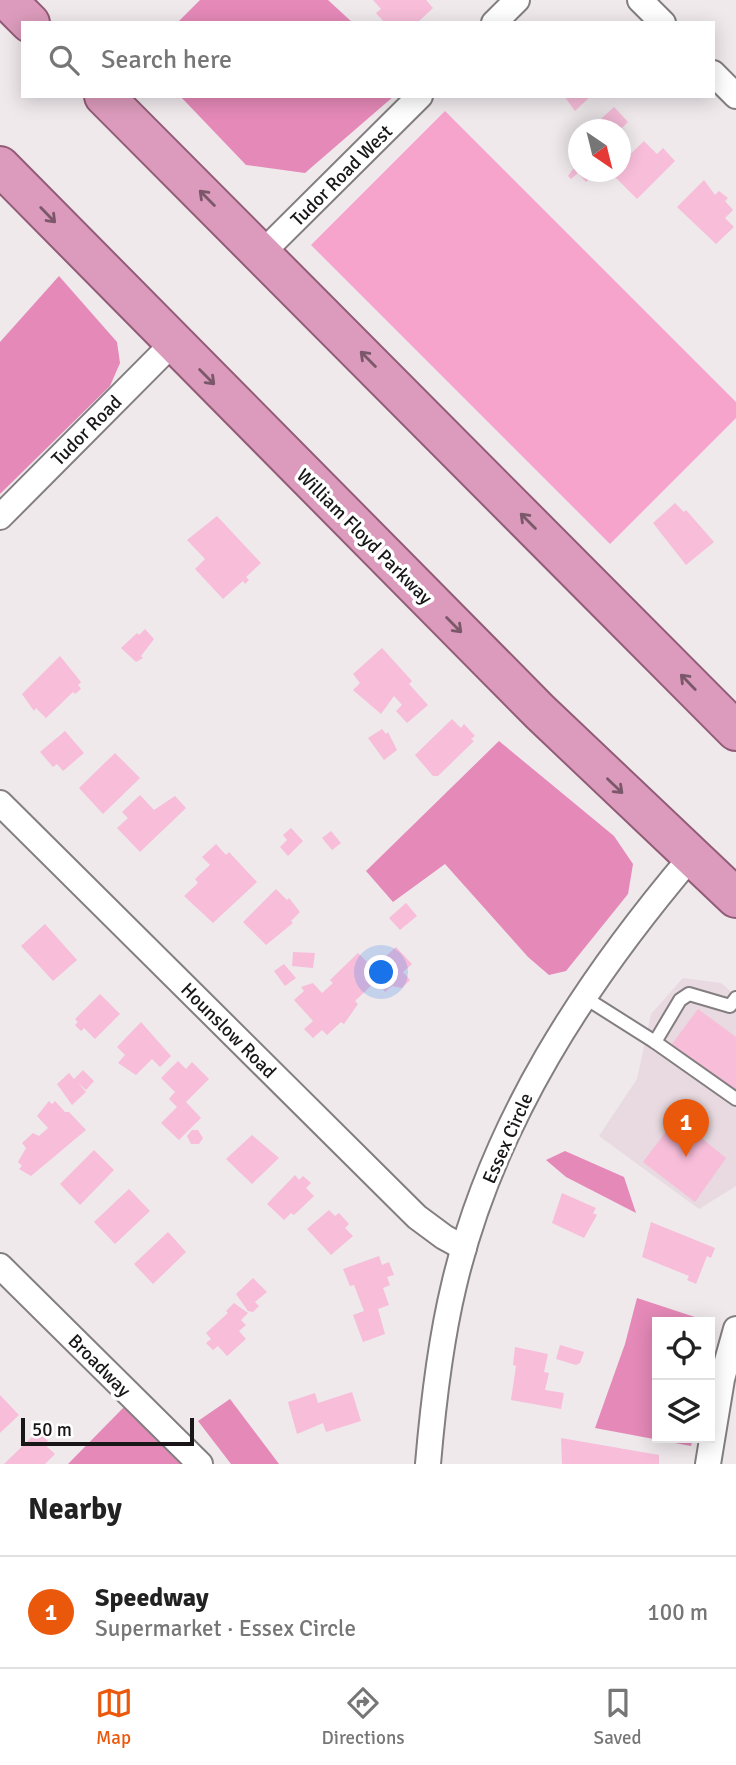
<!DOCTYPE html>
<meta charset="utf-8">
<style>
:root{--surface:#fff;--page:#f2f2f2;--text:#222;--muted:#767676;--line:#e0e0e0;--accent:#ea580c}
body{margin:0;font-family:Signika,sans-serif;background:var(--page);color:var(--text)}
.controls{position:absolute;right:21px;bottom:21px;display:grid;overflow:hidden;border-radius:0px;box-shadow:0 4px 18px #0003}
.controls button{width:63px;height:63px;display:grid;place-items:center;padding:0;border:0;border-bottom:2px solid var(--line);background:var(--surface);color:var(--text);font:35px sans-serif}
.compass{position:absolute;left:568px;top:119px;width:63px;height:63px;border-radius:50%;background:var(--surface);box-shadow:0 4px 18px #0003;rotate:145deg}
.scale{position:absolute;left:21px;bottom:18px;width:173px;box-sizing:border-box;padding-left:7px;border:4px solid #181616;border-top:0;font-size:19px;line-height:24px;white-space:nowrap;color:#181616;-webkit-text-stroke:5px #fff;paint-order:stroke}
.you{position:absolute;left:382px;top:973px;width:24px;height:24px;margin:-18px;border:5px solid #fff;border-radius:50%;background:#1a73e8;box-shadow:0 0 0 10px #1a73e833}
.badge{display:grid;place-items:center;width:46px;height:46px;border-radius:50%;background:var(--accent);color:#fff;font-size:23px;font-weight:700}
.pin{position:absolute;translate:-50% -58px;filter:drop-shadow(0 2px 4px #0008)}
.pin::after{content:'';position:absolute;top:37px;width:24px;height:21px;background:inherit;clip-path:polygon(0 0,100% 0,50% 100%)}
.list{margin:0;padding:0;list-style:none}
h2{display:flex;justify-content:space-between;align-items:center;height:91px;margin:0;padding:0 28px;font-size:30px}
h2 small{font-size:23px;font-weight:400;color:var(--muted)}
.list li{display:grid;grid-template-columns:46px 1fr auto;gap:21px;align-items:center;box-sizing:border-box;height:112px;padding:0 28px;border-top:2px solid var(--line)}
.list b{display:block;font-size:26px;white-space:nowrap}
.list p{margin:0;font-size:23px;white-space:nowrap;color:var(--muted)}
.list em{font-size:23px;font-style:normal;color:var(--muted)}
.icon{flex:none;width:38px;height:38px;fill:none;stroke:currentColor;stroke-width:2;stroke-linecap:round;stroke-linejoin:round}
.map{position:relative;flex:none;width:736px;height:1464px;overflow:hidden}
.search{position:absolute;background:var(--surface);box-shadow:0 4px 18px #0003;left:21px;right:21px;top:21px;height:77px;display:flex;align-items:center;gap:18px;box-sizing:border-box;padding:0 24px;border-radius:0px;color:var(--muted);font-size:26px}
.sheet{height:203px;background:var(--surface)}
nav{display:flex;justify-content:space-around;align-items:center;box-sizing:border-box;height:98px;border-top:2px solid var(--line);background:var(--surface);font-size:19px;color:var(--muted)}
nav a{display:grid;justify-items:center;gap:4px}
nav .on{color:var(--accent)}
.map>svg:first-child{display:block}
.built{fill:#e8dae0}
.green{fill:#f7a4cd}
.forest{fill:#e589b8}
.building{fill:#f7bdd9}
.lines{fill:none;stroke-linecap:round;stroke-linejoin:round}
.service-casing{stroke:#837e80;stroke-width:16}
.minor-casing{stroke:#837e80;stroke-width:28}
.trunk-casing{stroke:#925c77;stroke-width:42}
.service{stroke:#fff;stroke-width:12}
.minor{stroke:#fff;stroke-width:24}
.trunk{stroke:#dc9bbc;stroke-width:38}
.oneway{stroke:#7a5869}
.labels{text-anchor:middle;stroke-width:7;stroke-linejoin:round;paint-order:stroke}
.street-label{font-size:19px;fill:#181616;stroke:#fff}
</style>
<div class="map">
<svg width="736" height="1464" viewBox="0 0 736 1464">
<rect width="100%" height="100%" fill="#efe9ec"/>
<path class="built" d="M683 978 721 983 736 996V1186L699 1209 599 1136 637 1079 651 1014Z"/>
<path class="green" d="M445 111 736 402V418L610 544 311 245Z"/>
<g class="forest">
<path d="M200 0H328L353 23H177Z"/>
<path d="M180 96H394L305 173 246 165Z"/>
<path d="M59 276 117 342 120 363 110 386 0 494V342Z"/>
<path d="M499 741 614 836 633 864 628 894 566 971 549 975 528 957 445 864 393 902 366 871Z"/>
<path d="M565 1151 624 1177 636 1213 566 1177 546 1160Z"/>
<path d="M637 1298 710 1322H657V1438H693L691 1446 595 1428 625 1344Z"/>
<path d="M230 1399 279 1464H231L198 1421Z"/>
<path d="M125 1406 181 1464H68Z"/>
</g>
<g class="building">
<path d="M373 0H426L433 8 417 23H385L376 13 381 9Z"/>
<path d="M564 96H591L575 111Z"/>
<path d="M614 107 628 122 620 130H589Z"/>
<path d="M644 141 657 154 663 148 675 161 637 199 615 177 621 172 620 164Z"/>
<path d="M578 162V172H597L586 182 578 173 571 179 568 176Z"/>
<path d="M704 180 715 195 719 191 728 198 725 201 733 210 725 218 734 227 716 244 677 207Z"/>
<path d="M675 503 684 512 686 510 714 542 686 565 653 523Z"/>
<path d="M217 516 261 563 246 577 249 580 245 584 243 581 223 599 195 569 205 559 187 540Z"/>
<path d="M145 629 154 639 141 656 143 658 136 662 121 648 137 633 139 635Z"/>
<path d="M382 648 412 681 409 684 428 705 407 723 396 711 402 705 394 696 381 714 353 690 360 683 353 674Z"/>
<path d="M60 656 81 682 78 685 81 689 75 694 73 692 46 718 36 708 34 711 22 694Z"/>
<path d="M452 719 461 728 464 724 475 736 471 739 474 741 438 776H433L415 755Z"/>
<path d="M382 729 386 734 388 732 397 750 384 760 368 738Z"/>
<path d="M65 731 84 753 63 771 57 764 53 767 40 752Z"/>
<path d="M115 753 140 778 103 814 79 788Z"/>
<path d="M140 795 154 810 175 796 186 808 140 852 117 828 128 818 122 812Z"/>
<path d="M291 828 303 841 288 856 280 847 287 840 283 835Z"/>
<path d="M331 831 341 843 332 850 322 838Z"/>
<path d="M216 844 226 855 229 852 257 882 213 923 184 896 198 883 195 879 210 865 202 857Z"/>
<path d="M276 889 287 900 289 898 300 912 291 921 293 923 266 945 243 922Z"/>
<path d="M406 903 417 916 400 930 389 918Z"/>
<path d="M45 924 77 960 53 981 21 946Z"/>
<path d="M396 947 412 964 403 972 410 980 402 988 392 986 385 992 377 980 355 1001 358 1004 344 1024 341 1022 327 1035 322 1030 313 1038 304 1029 313 1021 294 1000 304 991 301 987 313 983 322 993 333 983 330 980 358 953 373 968Z"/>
<path d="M293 952 315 953 313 968 292 966Z"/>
<path d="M284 964 296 978 285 986 274 971Z"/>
<path d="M100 994 120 1014 95 1039 84 1028 81 1031 75 1025 78 1022 75 1019Z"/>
<path d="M698 1009 736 1037V1092L672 1044Z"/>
<path d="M141 1022 171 1056 160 1067 152 1059 136 1075 118 1063 125 1055 117 1047Z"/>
<path d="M178 1061 186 1069 192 1062 209 1079 186 1102 201 1118 179 1140 161 1123 177 1107 169 1099 175 1092 161 1078Z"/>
<path d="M83 1070 94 1081 86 1090 78 1083 86 1092 72 1105 57 1084 69 1073 74 1079Z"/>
<path d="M49 1101 52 1104 55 1101 65 1112H69L86 1130 31 1176 19 1169 22 1166 18 1162 26 1148 22 1143 33 1133 39 1136 48 1128 37 1116Z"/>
<path d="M674 1121 688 1127 726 1158 695 1202 643 1162Z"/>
<path d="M192 1130H198L203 1138 199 1144H191L187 1136Z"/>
<path d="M252 1135 279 1158 252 1184 226 1159Z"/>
<path d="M94 1150 114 1170 80 1205 60 1184Z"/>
<path d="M295 1175 299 1180 303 1176 311 1183 306 1188 314 1196 294 1215 291 1213 284 1220 267 1204Z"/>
<path d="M129 1189 150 1211 115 1244 94 1222Z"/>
<path d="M562 1193 596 1208 593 1213 597 1215 584 1238 552 1223Z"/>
<path d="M329 1210 335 1216 339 1213 349 1224 345 1228 353 1236 331 1255 307 1229Z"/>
<path d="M651 1222 715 1248 711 1258 707 1256 696 1284 687 1280 689 1276 642 1257Z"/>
<path d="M168 1232 186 1252 153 1284 134 1264Z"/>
<path d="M379 1256 382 1265 389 1262 394 1275 387 1277 390 1285 383 1288 389 1305 378 1309 385 1334 363 1342 353 1315 364 1311 354 1285 350 1286 343 1269Z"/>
<path d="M253 1278 267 1292 255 1302 259 1306 253 1312 248 1311 236 1294Z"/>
<path d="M234 1303 248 1313 241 1320 246 1325 239 1331 246 1339 227 1356 218 1346 213 1350 206 1343 211 1339 206 1333 228 1313 226 1311Z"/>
<path d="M560 1345 584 1352 580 1363 576 1365 556 1359Z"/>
<path d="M515 1347 548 1354 544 1372 549 1373 545 1390 564 1393 561 1409 511 1400 516 1366 513 1365Z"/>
<path d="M352 1392 361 1421 326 1432 323 1423 297 1434 288 1402 315 1393 318 1403Z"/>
<path d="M0 1395 19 1415 0 1433Z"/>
<path d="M38 1431 48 1441 44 1444 55 1454 45 1464H4Z"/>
<path d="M561 1438 659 1455V1464H562Z"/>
</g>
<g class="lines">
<g class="service-casing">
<g id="service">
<path d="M584 997 655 1042 736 1099"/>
<path d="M655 1042 680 1000 689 994 730 1006 736 998"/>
</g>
</g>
<g class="minor-casing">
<g id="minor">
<path d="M640 0 663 23"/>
<path d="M494 23 517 0"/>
<path d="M713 73 736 96"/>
<path d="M262 253 420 96"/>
<path d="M0 517 173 343"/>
<path d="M0 803 417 1217 444 1237 464 1248"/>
<path d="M0 1266 200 1464"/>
<path d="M428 1464C433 1405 440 1343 454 1285 492 1123 585 982 691 857"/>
<path d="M708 1464 722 1379 736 1329"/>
</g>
</g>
<g class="trunk-casing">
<g id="trunk">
<path d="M7 0 30 23"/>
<path d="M104 96 736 731"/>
<path d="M0 166 540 712 736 898"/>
</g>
</g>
<use href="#service" class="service"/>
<use href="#minor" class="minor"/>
<use href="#trunk" class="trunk"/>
</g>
<defs><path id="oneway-shaft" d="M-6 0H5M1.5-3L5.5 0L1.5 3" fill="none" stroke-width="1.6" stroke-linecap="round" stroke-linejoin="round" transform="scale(1.75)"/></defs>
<g class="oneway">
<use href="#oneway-shaft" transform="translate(207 198) rotate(-135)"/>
<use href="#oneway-shaft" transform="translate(48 215) rotate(46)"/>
<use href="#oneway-shaft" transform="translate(368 359) rotate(-135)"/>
<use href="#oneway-shaft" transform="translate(207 377) rotate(45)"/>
<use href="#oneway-shaft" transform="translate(528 521) rotate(-135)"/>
<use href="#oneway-shaft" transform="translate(454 625) rotate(45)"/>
<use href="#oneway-shaft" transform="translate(688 682) rotate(-134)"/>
<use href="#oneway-shaft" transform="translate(615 786) rotate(44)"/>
</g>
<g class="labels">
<g class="street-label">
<text transform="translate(341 175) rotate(-45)" y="7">Tudor Road West</text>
<text transform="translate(86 430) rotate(-45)" y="7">Tudor Road</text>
<text transform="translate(365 536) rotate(45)" y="7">William Floyd Parkway</text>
<text transform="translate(229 1030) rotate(45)" y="7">Hounslow Road</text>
<text transform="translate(507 1138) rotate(-66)" y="7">Essex Circle</text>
<text transform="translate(100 1365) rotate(45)" y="7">Broadway</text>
</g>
</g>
</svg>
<div class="controls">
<button><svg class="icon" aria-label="locate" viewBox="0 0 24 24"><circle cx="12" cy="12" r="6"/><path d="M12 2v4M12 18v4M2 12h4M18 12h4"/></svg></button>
<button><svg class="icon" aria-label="layers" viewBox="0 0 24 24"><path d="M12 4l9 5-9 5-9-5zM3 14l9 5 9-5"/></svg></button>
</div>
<svg class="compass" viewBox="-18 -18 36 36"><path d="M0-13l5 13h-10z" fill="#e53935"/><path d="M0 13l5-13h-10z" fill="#767676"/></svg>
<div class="scale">50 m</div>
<div class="you"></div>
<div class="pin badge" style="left:686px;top:1157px">1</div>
<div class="search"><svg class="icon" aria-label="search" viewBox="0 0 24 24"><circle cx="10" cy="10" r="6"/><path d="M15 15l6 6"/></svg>Search here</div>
</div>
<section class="sheet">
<h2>Nearby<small></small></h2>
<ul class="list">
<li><span class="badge">1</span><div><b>Speedway</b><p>Supermarket · Essex Circle</p></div><em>100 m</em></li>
</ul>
</section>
<nav>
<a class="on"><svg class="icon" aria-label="map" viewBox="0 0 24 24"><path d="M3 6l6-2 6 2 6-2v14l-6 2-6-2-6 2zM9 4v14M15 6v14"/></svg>Map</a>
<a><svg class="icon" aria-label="directions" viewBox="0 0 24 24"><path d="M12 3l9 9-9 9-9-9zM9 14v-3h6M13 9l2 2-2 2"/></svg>Directions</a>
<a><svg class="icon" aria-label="saved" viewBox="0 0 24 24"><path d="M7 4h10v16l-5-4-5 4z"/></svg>Saved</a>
</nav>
